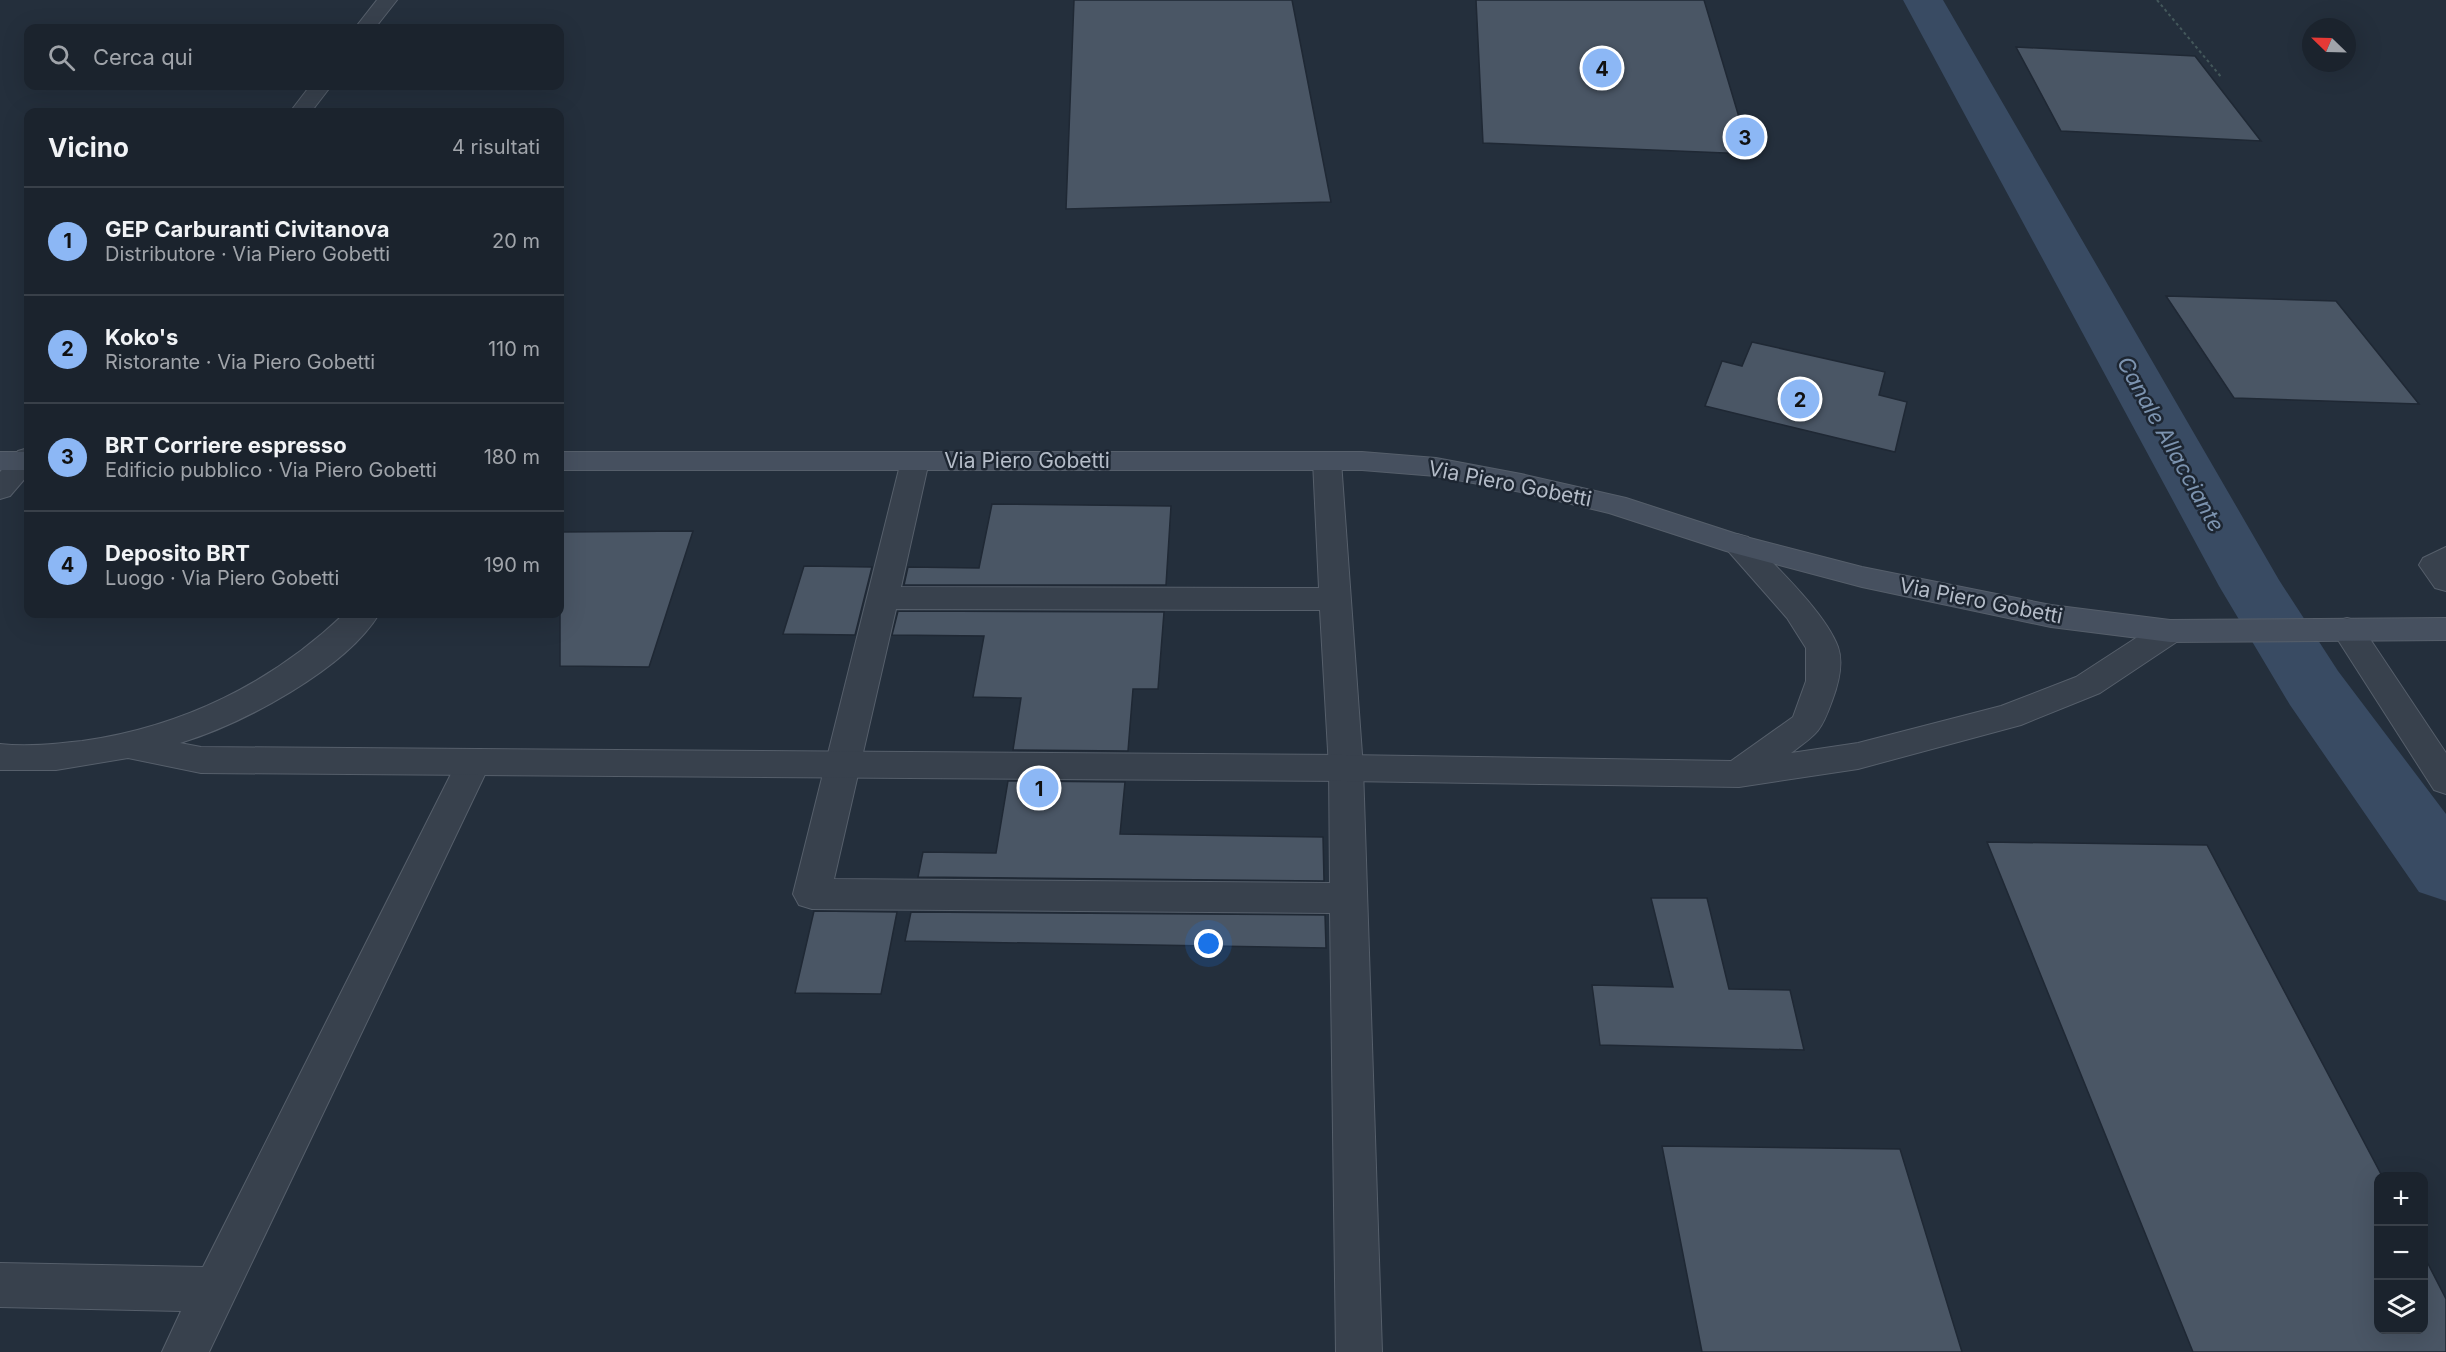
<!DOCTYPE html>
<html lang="it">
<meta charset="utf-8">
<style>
:root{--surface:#1b232d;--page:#242b35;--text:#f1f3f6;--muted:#a0a4aa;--line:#394049;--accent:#8cb7f5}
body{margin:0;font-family:Inter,sans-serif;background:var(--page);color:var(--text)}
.controls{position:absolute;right:18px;bottom:18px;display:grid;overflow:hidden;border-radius:12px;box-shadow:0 6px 24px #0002}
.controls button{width:54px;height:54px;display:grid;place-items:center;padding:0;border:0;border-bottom:2px solid var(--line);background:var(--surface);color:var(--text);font:30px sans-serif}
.compass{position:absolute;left:2302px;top:18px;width:54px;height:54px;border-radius:50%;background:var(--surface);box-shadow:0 6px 24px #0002;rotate:293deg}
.you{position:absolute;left:1209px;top:944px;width:21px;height:21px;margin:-15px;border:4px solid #fff;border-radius:50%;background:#1a73e8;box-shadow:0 0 0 9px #1a73e833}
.badge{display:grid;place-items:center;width:39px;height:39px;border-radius:50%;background:var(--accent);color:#111;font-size:20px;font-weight:700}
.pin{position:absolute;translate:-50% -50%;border:3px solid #fff;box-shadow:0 2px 6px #0006}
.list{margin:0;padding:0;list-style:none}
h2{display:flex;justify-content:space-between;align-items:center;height:78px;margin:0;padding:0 24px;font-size:26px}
h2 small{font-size:20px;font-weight:400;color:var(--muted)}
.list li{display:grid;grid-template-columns:39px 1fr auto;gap:18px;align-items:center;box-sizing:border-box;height:108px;padding:0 24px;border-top:2px solid var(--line)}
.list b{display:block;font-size:22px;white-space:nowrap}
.list p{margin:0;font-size:20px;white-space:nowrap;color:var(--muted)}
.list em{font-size:20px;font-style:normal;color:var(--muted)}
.icon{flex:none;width:33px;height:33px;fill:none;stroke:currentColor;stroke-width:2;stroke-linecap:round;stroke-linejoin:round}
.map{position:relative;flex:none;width:2446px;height:1352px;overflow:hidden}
.search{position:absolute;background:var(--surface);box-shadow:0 6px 24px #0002;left:24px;top:24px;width:540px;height:66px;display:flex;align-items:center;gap:15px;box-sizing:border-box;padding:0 21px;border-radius:12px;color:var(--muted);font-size:22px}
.panel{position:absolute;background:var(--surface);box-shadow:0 6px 24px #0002;left:24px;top:108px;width:540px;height:510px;border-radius:12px}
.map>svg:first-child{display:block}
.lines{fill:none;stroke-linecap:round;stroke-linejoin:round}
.canal{fill:#394b63;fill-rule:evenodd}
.building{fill:#4a5665;stroke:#1f2834;stroke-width:1.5}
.lane-casing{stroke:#565f6b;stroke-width:2}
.street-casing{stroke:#565f6b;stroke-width:2}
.secondary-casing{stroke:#565f6b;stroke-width:2}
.path{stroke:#44585b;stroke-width:2;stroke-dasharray:3 3;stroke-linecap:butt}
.lane{fill:#38414d;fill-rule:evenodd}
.street{fill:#38414d;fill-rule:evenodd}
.secondary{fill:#46505f;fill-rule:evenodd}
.labels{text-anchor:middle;stroke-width:5;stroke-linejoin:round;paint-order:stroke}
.street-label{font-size:21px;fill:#b4bcc8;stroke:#1d2632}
.water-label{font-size:22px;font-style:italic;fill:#7c93af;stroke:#1d2632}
</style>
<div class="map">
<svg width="2446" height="1352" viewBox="0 0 2446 1352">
<rect width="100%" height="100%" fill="#242f3c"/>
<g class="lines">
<path class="canal" d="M1903 0H1943L2279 580 2338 671 2446 814V901L2419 892 2290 705 2219 586Z"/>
</g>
<g class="building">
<path d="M1074 0H1292L1331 202 1066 209Z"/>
<path d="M1476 0H1704L1750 154 1483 143Z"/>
<path d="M2016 47 2195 56 2261 141 2061 131Z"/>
<path d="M2166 296 2336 301 2419 404 2234 398Z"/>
<path d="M1752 342 1885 372 1879 395 1907 402 1895 452 1705 406 1722 361 1742 366Z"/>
<path d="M992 504 1171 506 1166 585H904L908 567 979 568Z"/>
<path d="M693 531 649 667 560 666V532Z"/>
<path d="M804 566 872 567 855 635 783 634Z"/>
<path d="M898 611 1164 612 1158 689H1133L1128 751 1013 750 1021 698 973 697 984 636 892 635Z"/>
<path d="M1008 781 1125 782 1120 834 1323 837 1324 881 918 877 923 852 996 853Z"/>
<path d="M1987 842 2207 845 2382 1176H2379V1329H2424V1256L2446 1299V1352H2193Z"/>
<path d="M1651 898H1707L1729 989 1790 990 1804 1050 1600 1045 1592 985 1673 987Z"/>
<path d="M814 911 897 912 881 994 795 993Z"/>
<path d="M911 912 1325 915 1326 948 905 941Z"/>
<path d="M1662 1146 1900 1149 1962 1352H1702Z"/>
</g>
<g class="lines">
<g class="lane-casing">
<g id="lane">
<path d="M915 452 925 455 929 461 901 587 1319 588 1313 461 1317 455 1327 452 1337 455 1341 461 1363 768 1382 1352H1336L1330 913 812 909 799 905 793 894 901 461 905 455ZM896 609 1320 610 1329 768 1330 883 834 879Z"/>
<path d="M2446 547V591L2435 588 2419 565 2423 558Z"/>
<path d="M2347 618 2358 621 2446 753V794L2434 790 2331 629 2336 621Z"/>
<path d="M473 751 485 755 490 764 209 1352H162L181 1311 0 1307V1263L203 1267 456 764 461 755Z"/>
</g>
</g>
<g class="street-casing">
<g id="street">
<path d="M377 0H397L375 28H355Z"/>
<path d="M310 86H331L311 112H290Z"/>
<path d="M28 448V475L10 496 0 499V472L18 451Z"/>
<path d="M1737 534 1748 537C1774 565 1825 612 1838 647 1844 664 1838 685 1832 701 1821 732 1817 734 1791 753L1858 743 2001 706 2076 677 2159 623 2170 620 2181 623 2186 631 2181 639 2100 693 2021 725 1858 769 1739 787 1346 781 201 773 128 758 56 770H0V744C27 747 55 744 82 741 182 727 272 683 344 614H379C345 670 242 724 180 743L201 747 1346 755 1731 761 1793 717 1806 681V648L1787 618 1722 544 1726 537Z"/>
</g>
</g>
<g class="secondary-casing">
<g id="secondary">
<rect x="0" y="452" width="28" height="18"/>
<path d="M560 452H1362L1436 458 1521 474 1626 498 1746 537 1862 567 2051 605 2170 620 2446 618V640L2170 642 2051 627 1862 587 1726 551 1609 513 1521 492 1436 476 1362 470H560Z"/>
</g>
</g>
<path class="path" d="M2157 0 2222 78"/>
<use href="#lane" class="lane"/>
<use href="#street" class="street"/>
<use href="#secondary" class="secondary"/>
</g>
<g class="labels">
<g class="street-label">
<text x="1027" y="468">Via Piero Gobetti</text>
<text transform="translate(1510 484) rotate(11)" y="7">Via Piero Gobetti</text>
<text transform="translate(1981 601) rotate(11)" y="7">Via Piero Gobetti</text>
</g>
<g class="water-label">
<text transform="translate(2171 444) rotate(61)" y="8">Canale Allacciante</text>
</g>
</g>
</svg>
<div class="controls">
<button>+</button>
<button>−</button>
<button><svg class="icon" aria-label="layers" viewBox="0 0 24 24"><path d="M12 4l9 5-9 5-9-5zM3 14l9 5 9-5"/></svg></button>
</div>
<svg class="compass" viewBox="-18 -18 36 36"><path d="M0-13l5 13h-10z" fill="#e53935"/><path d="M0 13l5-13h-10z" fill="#a0a4aa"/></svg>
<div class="you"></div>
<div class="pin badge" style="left:1039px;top:788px">1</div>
<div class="pin badge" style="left:1800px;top:399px">2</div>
<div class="pin badge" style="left:1745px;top:137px">3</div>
<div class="pin badge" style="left:1602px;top:68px">4</div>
<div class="search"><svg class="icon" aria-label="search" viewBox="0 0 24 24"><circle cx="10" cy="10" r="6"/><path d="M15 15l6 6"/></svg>Cerca qui</div>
<section class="panel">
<h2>Vicino<small>4 risultati</small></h2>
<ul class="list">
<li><span class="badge">1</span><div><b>GEP Carburanti Civitanova</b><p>Distributore · Via Piero Gobetti</p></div><em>20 m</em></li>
<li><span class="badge">2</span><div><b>Koko's</b><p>Ristorante · Via Piero Gobetti</p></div><em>110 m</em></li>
<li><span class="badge">3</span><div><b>BRT Corriere espresso</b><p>Edificio pubblico · Via Piero Gobetti</p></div><em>180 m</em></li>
<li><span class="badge">4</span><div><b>Deposito BRT</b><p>Luogo · Via Piero Gobetti</p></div><em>190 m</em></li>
</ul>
</section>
</div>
